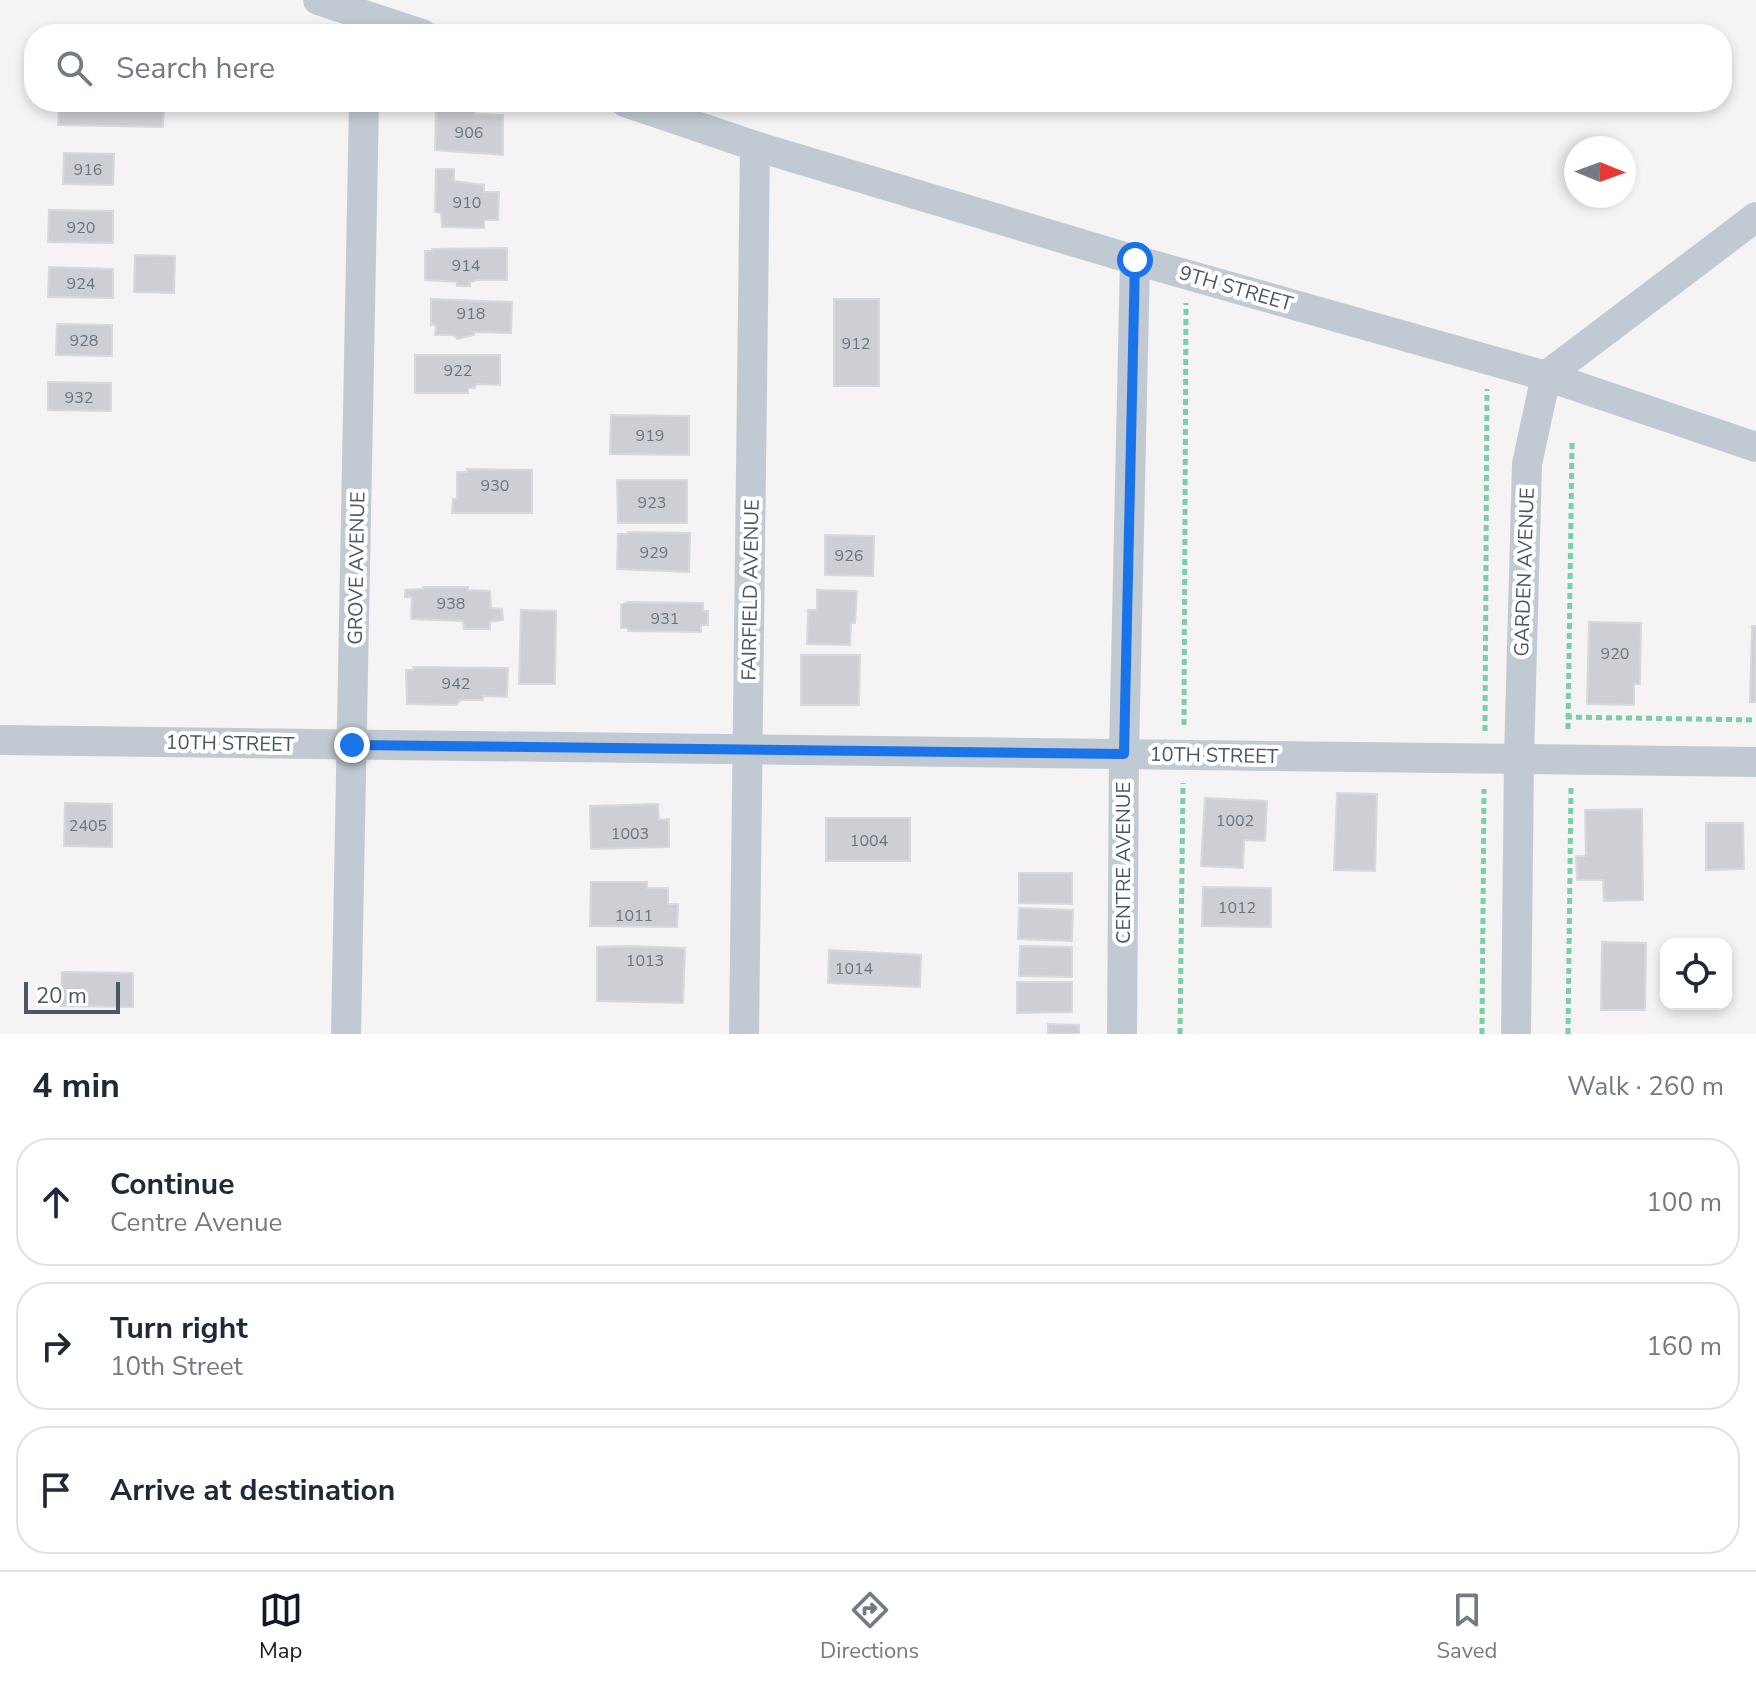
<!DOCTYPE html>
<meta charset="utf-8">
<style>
:root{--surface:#fff;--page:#f2f2f3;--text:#1f2937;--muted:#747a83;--line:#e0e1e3;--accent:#111827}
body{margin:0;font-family:"Nunito Sans",sans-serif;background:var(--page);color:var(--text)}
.controls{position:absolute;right:24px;bottom:24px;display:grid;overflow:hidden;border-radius:16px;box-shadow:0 4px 12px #0003}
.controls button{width:72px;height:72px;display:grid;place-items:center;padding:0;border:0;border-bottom:2px solid var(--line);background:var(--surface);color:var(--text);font:40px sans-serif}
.compass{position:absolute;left:1564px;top:136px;width:72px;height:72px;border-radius:50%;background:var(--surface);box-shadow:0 4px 12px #0003;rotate:91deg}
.scale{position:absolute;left:24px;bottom:20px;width:96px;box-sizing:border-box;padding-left:8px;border:4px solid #4a5661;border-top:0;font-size:22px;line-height:28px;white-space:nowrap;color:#4a5661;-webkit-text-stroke:6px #fff;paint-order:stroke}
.stop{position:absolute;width:24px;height:24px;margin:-18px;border:6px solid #1a73e8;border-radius:50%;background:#fff}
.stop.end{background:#1a73e8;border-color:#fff;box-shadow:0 2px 8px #0008}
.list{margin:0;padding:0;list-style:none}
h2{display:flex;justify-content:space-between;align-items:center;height:104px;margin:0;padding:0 32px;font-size:34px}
h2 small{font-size:26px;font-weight:400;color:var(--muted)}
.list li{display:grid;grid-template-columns:52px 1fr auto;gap:24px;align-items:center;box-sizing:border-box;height:128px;margin:0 16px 16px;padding:0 16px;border:2px solid var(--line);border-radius:32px}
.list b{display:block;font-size:30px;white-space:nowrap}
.list p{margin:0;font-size:26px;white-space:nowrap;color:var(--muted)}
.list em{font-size:26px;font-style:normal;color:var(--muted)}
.icon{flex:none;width:44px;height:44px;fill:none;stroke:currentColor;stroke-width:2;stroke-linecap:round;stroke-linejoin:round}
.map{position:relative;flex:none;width:1756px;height:1034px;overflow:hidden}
.search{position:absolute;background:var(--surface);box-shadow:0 4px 12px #0003;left:24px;right:24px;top:24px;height:88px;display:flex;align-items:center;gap:20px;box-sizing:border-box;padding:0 28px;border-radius:32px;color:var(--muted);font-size:30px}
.sheet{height:536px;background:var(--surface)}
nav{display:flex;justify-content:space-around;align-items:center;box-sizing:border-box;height:112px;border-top:2px solid var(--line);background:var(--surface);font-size:22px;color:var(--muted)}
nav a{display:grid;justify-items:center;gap:4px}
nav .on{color:var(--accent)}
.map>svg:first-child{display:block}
.building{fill:#cdcfd5;stroke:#d7d9de;stroke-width:2}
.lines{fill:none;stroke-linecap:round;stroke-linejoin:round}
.path{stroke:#7ad0a6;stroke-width:5;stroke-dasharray:6 4;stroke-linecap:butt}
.minor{stroke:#c1cad2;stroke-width:30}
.route{stroke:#1a73e8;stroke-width:10}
.labels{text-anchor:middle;stroke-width:8;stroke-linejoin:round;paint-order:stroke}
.number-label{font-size:16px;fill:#6b747e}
.street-label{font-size:20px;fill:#4a5661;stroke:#fff}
</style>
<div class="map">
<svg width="1756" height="1034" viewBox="0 0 1756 1034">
<rect width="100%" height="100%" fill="#f5f3f3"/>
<g class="building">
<path d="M112 27H165L164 34H112Z"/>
<path d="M59 102H164L163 127 58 125Z"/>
<path d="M436 109 475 110V114L503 115V155L435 150Z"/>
<path d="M64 153 114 154 113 185 63 184Z"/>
<path d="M436 169H454V181L484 185V192H499L498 220H484V228L442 227 441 213 435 212Z"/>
<path d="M49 210 113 211V243L48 242Z"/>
<path d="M507 248V280H477L470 282V286H457V282L425 280V251H432V249Z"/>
<path d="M135 255 175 256 174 293 134 292Z"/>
<path d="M49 267 113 269V298L48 297Z"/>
<path d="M431 299 512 302 511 333 474 332V335L457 339 454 335H435L436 325H431Z"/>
<rect x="834" y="299" width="45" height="87"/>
<path d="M57 324 112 325V356L56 355Z"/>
<path d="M415 355H500V385L476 384 475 388H468V393H415Z"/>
<path d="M48 382 111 383V411L48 410Z"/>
<path d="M611 415 689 416V455L610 454Z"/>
<path d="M467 469 532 470V513H452L453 499H457V472H467Z"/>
<path d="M617 480H687V523H618Z"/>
<path d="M628 532 690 533 689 572 617 569 618 534H628Z"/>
<path d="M825 535 874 536 873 576 825 575Z"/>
<path d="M423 587H468V590L490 591 491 608 502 609 503 620 490 622V629H464L463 621 411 619 412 597H405V590L423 589Z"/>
<path d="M817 590 857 591 855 623H851L850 645 807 644 808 610H817Z"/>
<path d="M628 602 703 603V611H708V625H701V632L628 631V628H621V605Z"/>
<path d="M521 610 556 611 555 684H519Z"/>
<path d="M1589 622 1641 623 1640 684H1634V705L1587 704Z"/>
<path d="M1752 626H1756V702H1750Z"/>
<path d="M801 655H860L859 705H801Z"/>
<path d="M413 667 508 668 507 697 483 696V700H461L456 705 407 704 406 670H413Z"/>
<path d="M1337 793 1377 794 1375 871 1334 870Z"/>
<path d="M1205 798 1267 801 1265 841 1244 840 1243 868 1201 866Z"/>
<path d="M65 803 112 804V847L64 846Z"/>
<path d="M658 804 659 820 669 819V847L591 849 590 806Z"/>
<path d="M1642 809 1643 900 1604 901 1603 880H1577L1576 856H1586L1585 810Z"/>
<rect x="826" y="818" width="84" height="43"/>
<path d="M1706 823H1743L1744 869 1706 870Z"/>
<path d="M1019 873H1072V904L1019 903Z"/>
<path d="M591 882H647V888H668V904H678L677 927 590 926Z"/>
<path d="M1203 887 1271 888V927L1202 926Z"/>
<path d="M1019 908 1073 910 1072 941 1018 939Z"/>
<path d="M1602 942 1646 943 1645 1010H1601Z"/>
<path d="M628 946 685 948 683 1003 597 1001V947Z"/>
<path d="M1020 946 1072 947V977L1019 976Z"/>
<path d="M829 950 921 955 920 987 828 983Z"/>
<path d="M62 972 133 973V1007L61 1006Z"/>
<path d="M1017 982H1072V1012L1017 1013Z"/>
<path d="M1048 1024 1079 1025V1034H1048Z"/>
</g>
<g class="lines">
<g class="path">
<path d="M1566 717 1756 720"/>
<path d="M1184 725 1186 303"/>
<path d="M1568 729 1572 443"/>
<path d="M1485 731 1487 389"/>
<path d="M1180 1034 1183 783"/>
<path d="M1482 1034 1484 789"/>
<path d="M1568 1034 1571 787"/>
</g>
<g class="minor">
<path d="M318 0 422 34"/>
<path d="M625 102 755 146 1135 260 1546 376 1756 447"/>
<path d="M0 740 1756 762"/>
<path d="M346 1034 364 102"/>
<path d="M744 1034 755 146"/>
<path d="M1122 1034 1124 754 1135 260"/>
<path d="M1516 1034 1519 759 1527 464 1546 376 1756 217"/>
</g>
</g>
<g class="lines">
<path class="route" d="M352 745 1124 754 1135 260"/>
</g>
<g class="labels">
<g class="number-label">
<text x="469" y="138">906</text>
<text x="88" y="175">916</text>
<text x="467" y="208">910</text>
<text x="81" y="233">920</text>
<text x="466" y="271">914</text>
<text x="81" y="289">924</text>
<text x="471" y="319">918</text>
<text x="84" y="346">928</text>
<text x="856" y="349">912</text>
<text x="458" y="376">922</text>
<text x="79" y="403">932</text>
<text x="650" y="441">919</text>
<text x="495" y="491">930</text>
<text x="652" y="508">923</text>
<text x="654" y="558">929</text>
<text x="849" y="561">926</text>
<text x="451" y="609">938</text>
<text x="665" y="624">931</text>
<text x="1615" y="659">920</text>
<text x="456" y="689">942</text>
<text x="1235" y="826">1002</text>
<text x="88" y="831">2405</text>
<text x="630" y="839">1003</text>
<text x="869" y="846">1004</text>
<text x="1237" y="913">1012</text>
<text x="634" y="921">1011</text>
<text x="645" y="966">1013</text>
<text x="854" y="974">1014</text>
</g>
<g class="street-label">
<text transform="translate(1236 288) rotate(16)" y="7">9TH STREET</text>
<text transform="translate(356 568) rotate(-89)" y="7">GROVE AVENUE</text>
<text transform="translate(1524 572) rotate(-88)" y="7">GARDEN AVENUE</text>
<text transform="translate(750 590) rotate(-89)" y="7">FAIRFIELD AVENUE</text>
<text transform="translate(230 743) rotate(1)" y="7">10TH STREET</text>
<text transform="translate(1214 755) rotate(1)" y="7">10TH STREET</text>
<text transform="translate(1123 863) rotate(-90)" y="7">CENTRE AVENUE</text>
</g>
</g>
</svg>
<div class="controls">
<button><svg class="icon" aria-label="locate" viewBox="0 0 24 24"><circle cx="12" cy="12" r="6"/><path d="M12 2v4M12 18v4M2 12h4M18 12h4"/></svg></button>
</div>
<svg class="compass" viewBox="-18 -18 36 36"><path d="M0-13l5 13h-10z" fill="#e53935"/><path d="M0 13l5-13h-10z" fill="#747a83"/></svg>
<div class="scale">20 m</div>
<div class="stop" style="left:1135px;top:260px"></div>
<div class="stop end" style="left:352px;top:745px"></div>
<div class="search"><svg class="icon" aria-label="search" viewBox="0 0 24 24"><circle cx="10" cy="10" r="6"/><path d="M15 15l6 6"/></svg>Search here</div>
</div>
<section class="sheet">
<h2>4 min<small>Walk · 260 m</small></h2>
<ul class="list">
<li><svg class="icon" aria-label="ahead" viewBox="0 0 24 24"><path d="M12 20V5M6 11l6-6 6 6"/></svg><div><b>Continue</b><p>Centre Avenue</p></div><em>100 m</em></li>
<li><svg class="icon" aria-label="right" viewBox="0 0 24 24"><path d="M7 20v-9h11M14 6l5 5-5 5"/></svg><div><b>Turn right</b><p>10th Street</p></div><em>160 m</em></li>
<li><svg class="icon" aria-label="arrive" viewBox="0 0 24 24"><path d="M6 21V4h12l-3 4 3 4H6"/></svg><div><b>Arrive at destination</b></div></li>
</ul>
</section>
<nav>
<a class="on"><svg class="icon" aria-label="map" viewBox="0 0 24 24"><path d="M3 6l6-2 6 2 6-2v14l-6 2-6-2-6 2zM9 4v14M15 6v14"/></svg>Map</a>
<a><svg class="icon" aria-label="directions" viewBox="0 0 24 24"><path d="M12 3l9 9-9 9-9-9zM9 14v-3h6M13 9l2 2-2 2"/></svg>Directions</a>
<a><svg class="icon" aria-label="saved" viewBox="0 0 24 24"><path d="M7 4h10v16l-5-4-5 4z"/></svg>Saved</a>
</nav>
